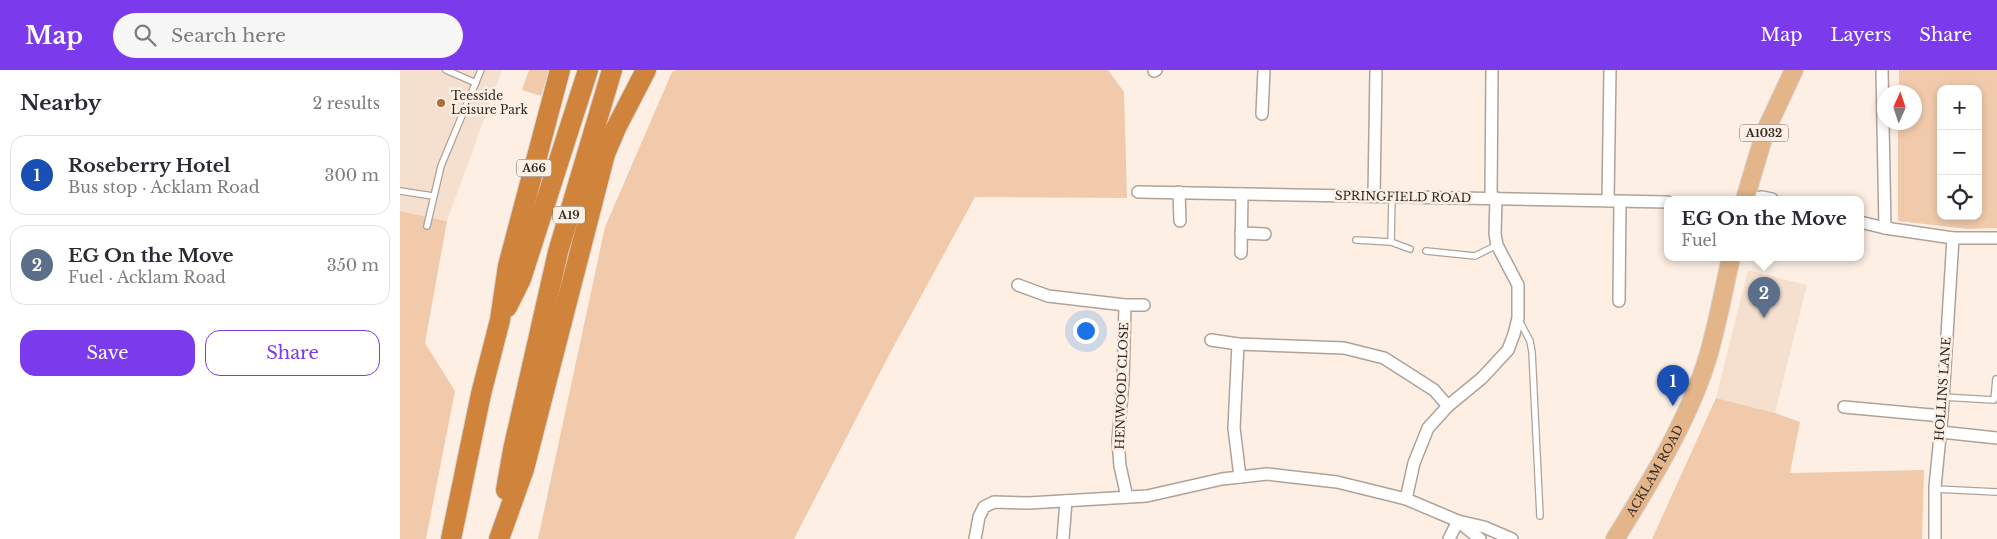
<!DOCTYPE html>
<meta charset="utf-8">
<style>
:root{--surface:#fff;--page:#f7f7f7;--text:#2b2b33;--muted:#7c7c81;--line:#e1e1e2;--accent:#7c3aed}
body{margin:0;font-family:"Libre Baskerville",serif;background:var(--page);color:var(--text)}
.controls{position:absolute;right:15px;top:15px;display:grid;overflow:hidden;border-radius:10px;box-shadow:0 2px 8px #0003}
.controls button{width:45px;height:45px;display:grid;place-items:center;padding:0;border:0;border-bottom:1px solid var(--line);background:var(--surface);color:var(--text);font:25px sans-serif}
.compass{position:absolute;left:1477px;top:15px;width:45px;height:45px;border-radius:50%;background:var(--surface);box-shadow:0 2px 8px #0003;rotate:3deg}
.you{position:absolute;left:685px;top:260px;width:18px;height:18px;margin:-12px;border:4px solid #fff;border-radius:50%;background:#1a73e8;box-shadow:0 0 0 8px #1a73e833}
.badge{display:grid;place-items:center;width:32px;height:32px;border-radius:50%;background:var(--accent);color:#fff;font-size:16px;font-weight:700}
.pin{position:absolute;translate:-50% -41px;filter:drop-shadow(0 1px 2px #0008)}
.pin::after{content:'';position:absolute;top:26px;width:18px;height:15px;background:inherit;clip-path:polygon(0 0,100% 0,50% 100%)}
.popup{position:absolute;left:1264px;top:126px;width:200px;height:65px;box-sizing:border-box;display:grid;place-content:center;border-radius:10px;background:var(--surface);filter:drop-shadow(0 1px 4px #0005);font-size:16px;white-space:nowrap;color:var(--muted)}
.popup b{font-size:19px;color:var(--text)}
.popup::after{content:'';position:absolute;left:50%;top:100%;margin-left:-10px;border:10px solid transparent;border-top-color:var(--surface)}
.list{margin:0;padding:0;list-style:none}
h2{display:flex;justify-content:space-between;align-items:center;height:65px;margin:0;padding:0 20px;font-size:21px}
h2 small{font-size:16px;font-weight:400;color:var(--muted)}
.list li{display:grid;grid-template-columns:32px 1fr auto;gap:15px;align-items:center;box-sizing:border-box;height:80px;margin:0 10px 10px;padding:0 10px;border:1px solid var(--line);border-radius:15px}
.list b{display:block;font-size:19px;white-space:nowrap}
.list p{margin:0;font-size:16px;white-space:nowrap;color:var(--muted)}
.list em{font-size:16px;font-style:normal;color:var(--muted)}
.actions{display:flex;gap:10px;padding:15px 20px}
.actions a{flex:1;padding:11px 0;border:1px solid var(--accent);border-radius:15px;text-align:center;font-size:18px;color:var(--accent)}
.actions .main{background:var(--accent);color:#fff}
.icon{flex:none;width:28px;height:28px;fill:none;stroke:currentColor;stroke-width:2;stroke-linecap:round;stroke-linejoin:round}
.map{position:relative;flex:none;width:1597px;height:469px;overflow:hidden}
header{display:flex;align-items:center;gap:30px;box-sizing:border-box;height:70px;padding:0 25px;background:var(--accent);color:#fff}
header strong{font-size:24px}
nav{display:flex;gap:28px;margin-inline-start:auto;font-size:18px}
.search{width:350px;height:45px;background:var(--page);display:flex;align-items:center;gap:12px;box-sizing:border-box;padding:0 18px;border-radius:28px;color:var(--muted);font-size:19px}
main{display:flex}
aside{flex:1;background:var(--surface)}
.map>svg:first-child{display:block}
.built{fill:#f5e0d0}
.green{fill:#f0caab;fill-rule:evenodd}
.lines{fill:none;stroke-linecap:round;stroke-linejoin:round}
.lane-casing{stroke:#afa298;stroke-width:8}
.street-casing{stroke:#afa298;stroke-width:14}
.primary-casing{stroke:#d6d5d4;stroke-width:20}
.highway-casing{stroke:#d6d5d4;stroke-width:22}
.lane{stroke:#fff;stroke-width:5.5}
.street{stroke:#fff;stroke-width:11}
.primary{stroke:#e3b589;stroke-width:18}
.highway{stroke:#d0833b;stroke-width:20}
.poi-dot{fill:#ad6f35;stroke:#fdefe4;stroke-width:2}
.labels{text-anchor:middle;stroke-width:5;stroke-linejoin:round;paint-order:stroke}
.shield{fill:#fdefe4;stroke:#6e6660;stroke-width:1}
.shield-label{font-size:11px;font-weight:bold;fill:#302b27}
.poi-label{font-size:12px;fill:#302b27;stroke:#fdefe4;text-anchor:start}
.street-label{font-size:12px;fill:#302b27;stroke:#fdefe4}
</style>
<header>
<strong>Map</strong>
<div class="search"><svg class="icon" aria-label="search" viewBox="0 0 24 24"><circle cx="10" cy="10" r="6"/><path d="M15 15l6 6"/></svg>Search here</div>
<nav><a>Map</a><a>Layers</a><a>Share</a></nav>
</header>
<main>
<aside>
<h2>Nearby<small>2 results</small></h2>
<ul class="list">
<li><span class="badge" style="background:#1a4fb4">1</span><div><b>Roseberry Hotel</b><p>Bus stop · Acklam Road</p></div><em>300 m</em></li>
<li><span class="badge" style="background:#5c6f8a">2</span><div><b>EG On the Move</b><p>Fuel · Acklam Road</p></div><em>350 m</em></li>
</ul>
<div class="actions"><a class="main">Save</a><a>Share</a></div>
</aside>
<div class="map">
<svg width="1597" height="469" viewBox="0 0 1597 469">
<rect width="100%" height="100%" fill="#fdefe4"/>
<g class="built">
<path d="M0 0H102L47 151 0 141Z"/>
<path d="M1348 200 1407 215 1375 343 1316 328Z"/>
</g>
<g class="green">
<path d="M129 0H149L141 26 122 20Z"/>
<path d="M276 0H708L724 22 727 128 575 127 489 285 394 469H138L205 157 272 2Z"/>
<path d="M1499 0H1597V158L1568 159 1498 151V53L1514 52V22H1499ZM1541 19H1578V146H1541Z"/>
<path d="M0 141 47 151 25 273 55 321 26 469H0Z"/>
<path d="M1316 328 1375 343 1400 352 1390 403 1524 400 1522 469H1252Z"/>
</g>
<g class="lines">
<g class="lane-casing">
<g id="lane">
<path d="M46 0 76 13"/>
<path d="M0 121 33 126"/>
<path d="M27 156 41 96 81 0"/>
<path d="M956 170 991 172 992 126"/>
<path d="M991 172 1010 179"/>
<path d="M1026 181 1075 186 1097 175"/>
<path d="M1119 250 1130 271 1132 282 1140 446"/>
<path d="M1543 327 1594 330 1596 309"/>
<path d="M1535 419 1597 422"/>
</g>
</g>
<g class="street-casing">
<g id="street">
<path d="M1482 0 1485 158"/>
<path d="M754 1 756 0"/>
<path d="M862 44 864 0"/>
<path d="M738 122 1268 132"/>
<path d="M779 122 780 151"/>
<path d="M974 126 976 0"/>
<path d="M1091 128 1092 0"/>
<path d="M1347 129 1362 127 1372 129"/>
<path d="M1208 131 1210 0"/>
<path d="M1460 152 1485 158 1553 168H1597"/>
<path d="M841 163 865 164"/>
<path d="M841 183 842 124"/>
<path d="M618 215 648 226 725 235H744"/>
<path d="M1219 231 1220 132"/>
<path d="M725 235 723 311 718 371 720 396 727 427"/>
<path d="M811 270 838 274 944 278 984 288 1034 320 1048 336"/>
<path d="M838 274 834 358 840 407"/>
<path d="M1444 337 1542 346"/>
<path d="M1541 362 1597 368"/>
<path d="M1006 429 1014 393 1028 358 1048 336 1082 308 1108 280 1114 264 1118 248V215L1097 175 1095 164 1096 128"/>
<path d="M1059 452 1080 469"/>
<path d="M575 469 579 447 584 437 594 432 629 433 747 426 822 409 867 404 937 412 1006 429 1058 451 1084 457 1112 469"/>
<path d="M663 469 666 431"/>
<path d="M1049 469 1058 451"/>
<path d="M1535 469V417L1542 346 1553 168"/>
</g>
</g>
<g class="primary-casing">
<g id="primary">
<path d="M1345 129 1365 62 1394 0"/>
<path id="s1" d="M1215 469C1250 413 1291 346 1309 283 1318 251 1324 219 1331 187"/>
</g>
</g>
<g class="highway-casing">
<g id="highway">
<path d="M107 237 121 209 188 0"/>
<path d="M106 420 113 380 158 182 212 0"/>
<path d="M51 469 81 324 100 250 108 196 160 0"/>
<path d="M99 469 124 399 205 84 216 58 246 0"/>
</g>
</g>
<use href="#lane" class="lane"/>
<use href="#street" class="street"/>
<use href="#primary" class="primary"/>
<use href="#highway" class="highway"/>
</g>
<circle class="poi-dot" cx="41" cy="33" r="5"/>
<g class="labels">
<g class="shield">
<rect x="1340" y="54.5" width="48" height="17" rx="4"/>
<rect x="116.5" y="89.5" width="35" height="17" rx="4"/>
<rect x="153" y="136.5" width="32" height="17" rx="4"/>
</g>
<g class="shield-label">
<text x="1364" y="67">A1032</text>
<text x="134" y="102">A66</text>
<text x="169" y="149">A19</text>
</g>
<g class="poi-label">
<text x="51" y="30">Teesside<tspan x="51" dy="14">Leisure Park</tspan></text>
</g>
<g class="street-label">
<text transform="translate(1003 127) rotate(1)" y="4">SPRINGFIELD ROAD</text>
<text transform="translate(722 316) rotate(-88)" y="4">HENWOOD CLOSE</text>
<text transform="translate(1543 319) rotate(-86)" y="4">HOLLINS LANE</text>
<text dy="4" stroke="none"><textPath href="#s1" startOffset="79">ACKLAM ROAD</textPath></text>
</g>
</g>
</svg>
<div class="controls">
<button>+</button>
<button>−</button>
<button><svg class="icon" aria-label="locate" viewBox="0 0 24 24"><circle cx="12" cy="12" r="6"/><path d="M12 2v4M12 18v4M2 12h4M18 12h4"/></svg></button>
</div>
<svg class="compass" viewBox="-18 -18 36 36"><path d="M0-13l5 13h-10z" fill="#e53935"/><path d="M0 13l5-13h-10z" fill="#7c7c81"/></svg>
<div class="you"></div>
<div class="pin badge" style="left:1273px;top:336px;background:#1a4fb4">1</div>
<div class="pin badge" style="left:1364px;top:248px;background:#5c6f8a">2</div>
<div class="popup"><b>EG On the Move</b>Fuel</div>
</div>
</main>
